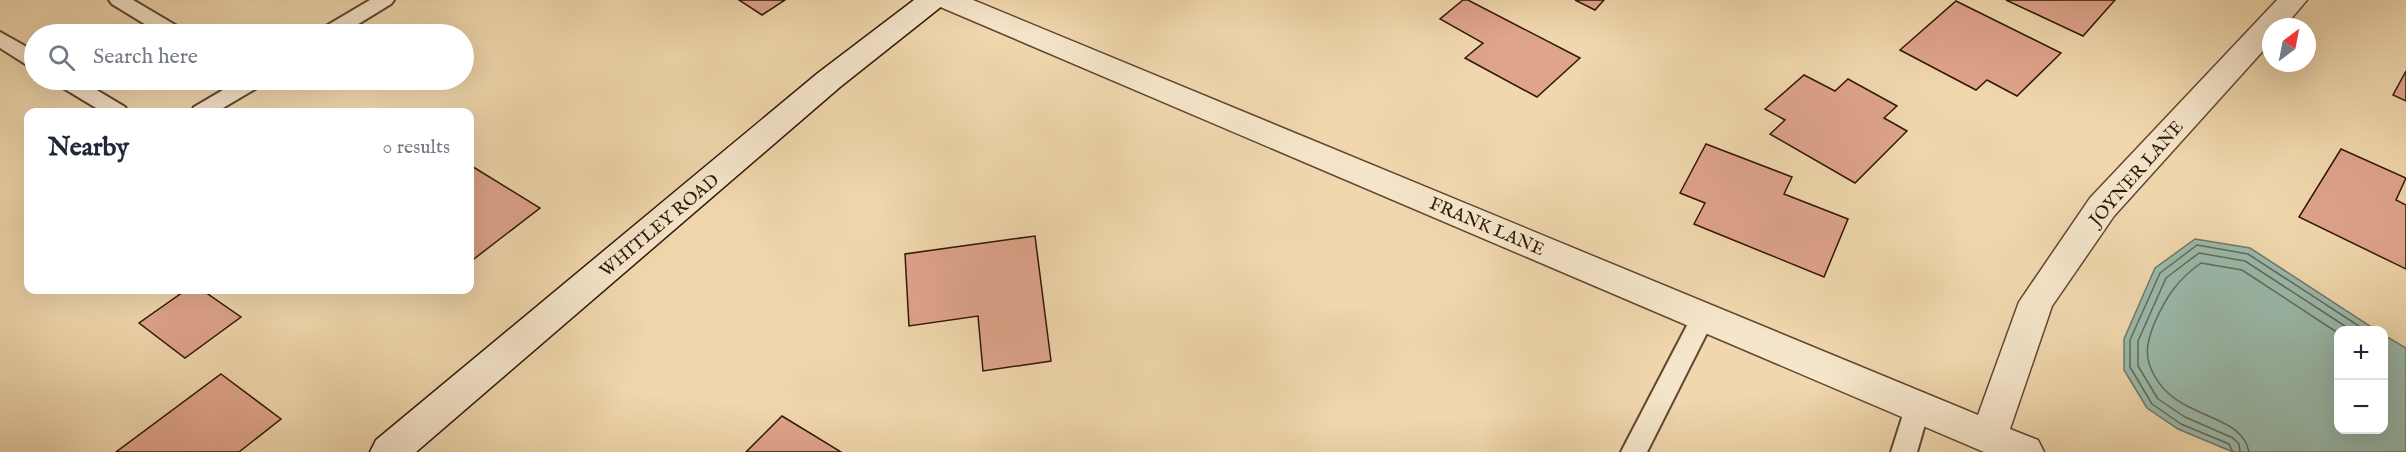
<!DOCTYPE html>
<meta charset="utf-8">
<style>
:root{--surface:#fff;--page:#f2f2f3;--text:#1f2937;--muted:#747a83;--line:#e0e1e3}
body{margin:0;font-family:"IM FELL English",serif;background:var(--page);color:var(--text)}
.controls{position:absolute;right:18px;bottom:18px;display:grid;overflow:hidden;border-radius:12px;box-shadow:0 6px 24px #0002}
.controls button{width:54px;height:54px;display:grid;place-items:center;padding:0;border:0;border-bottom:2px solid var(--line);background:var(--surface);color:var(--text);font:30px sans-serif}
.compass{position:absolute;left:2262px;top:18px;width:54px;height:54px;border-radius:50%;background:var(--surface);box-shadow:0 6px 24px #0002;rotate:32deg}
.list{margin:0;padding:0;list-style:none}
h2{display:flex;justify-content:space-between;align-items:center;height:78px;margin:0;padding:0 24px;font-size:26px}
h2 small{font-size:20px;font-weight:400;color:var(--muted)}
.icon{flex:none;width:33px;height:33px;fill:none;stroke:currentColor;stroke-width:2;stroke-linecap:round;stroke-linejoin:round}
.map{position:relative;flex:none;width:2406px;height:452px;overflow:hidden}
.search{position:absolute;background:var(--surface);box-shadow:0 6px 24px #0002;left:24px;top:24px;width:450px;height:66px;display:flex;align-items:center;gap:15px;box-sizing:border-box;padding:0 21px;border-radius:33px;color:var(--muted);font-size:22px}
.panel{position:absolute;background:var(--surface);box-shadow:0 6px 24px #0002;left:24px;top:108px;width:450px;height:186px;border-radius:12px}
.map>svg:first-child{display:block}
.water{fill:#9abaab;stroke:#70786a;stroke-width:1.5}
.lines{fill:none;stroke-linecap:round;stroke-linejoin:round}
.shore{stroke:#66685a;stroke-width:1.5}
.building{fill:#dfa48c;stroke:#321608;stroke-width:1.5}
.lane-casing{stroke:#624631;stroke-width:4}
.street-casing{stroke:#624631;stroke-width:3}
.secondary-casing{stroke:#321608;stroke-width:3}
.lane{fill:#f5e5ca;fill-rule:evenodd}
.street{fill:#f5e5ca;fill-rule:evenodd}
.secondary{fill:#f5e5ca;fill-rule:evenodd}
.labels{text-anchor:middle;stroke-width:5;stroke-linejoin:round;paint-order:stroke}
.street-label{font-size:18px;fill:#321608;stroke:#f5e5ca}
</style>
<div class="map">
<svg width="2406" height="452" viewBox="0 0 2406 452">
<rect width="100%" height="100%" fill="#f0d7ad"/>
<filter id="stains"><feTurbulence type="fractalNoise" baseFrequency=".00333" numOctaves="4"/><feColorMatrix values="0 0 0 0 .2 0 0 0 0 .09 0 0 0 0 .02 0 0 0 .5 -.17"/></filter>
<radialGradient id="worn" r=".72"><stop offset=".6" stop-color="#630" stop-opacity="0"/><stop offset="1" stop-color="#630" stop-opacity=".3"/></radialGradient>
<path class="water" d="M2195 239 2250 248 2376 330H2338V430H2384V335L2406 348V452H2233L2178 429 2147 408 2124 370V339L2155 268Z"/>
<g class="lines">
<g class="shore">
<path d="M2233 452 2229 444 2181 424 2152 404 2130 367V340L2160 273 2197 245 2248 254 2365 330"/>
<path d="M2240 452 2239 444 2233 438 2185 417 2158 399 2138 366V341L2166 278 2199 253 2245 261 2351 330"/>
<path d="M2249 452C2241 411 2176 421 2153 373 2144 356 2147 342 2154 324 2166 297 2177 280 2201 263L2242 270 2338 333"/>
</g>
</g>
<g class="building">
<path d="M739 0H785L762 15Z"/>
<path d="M1463 0H1468L1580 58 1537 97 1465 58 1483 43 1440 19Z"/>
<path d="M1575 0H1604L1595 10Z"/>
<path d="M2006 0H2115L2083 36Z"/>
<path d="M1956 1 2061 53 2017 96 1987 80 1976 90 1900 50Z"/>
<path d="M2406 71V101L2393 95Z"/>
<path d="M1804 75 1835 91 1848 79 1897 106 1884 118 1907 131 1855 183 1770 134 1785 120 1765 109Z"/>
<path d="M1706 144 1792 177 1784 194 1848 219 1824 277 1694 224 1705 203 1680 193Z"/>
<path d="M2341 149 2406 178 2396 200 2406 205V269L2299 217Z"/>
<path d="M470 165 540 208 470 262Z"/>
<path d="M1035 236 1051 361 983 371 978 316 909 326 905 254Z"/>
<path d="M186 290H202L241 317 185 358 139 323Z"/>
<path d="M221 374 281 419 239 452H116Z"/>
<path d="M782 416 841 452H746Z"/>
</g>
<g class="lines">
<g class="lane-casing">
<g id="lane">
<path d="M109 0H133L182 29 185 34H161L112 4Z"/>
<path d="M370 0H394L391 4 342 34H318L321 29Z"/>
<path d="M0 32 34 51V67L27 65 0 48Z"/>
<path d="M55 80H80L125 107 128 112H103L58 85Z"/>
<path d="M240 80H265L262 85 216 112H191L194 107Z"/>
<path d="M1703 307 1711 310 1715 317 1647 452H1621L1695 310Z"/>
<path d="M1917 396 1926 399 1930 407 1917 452H1891L1908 399Z"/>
</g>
</g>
<g class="street-casing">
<path id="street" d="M934 0H973L1978 415 2019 302 2090 198 2277 0H2307L2284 27H2271V42L2114 216 2052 306 2010 429 2038 440 2044 452H1984L938 6Z"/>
</g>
<g class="secondary-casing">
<path id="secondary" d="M914 0H946L942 6 840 87 416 452H370L376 440 818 73Z"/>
</g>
<use href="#lane" class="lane"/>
<use href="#street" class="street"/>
<use href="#secondary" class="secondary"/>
</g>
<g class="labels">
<g class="street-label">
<text transform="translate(2136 173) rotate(-49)" y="6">JOYNER LANE</text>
<text transform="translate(659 225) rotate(-40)" y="6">WHITLEY ROAD</text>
<text transform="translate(1487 226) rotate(23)" y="6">FRANK LANE</text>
</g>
</g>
<rect width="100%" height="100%" filter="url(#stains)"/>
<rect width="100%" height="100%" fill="url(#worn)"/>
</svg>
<div class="controls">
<button>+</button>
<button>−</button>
</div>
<svg class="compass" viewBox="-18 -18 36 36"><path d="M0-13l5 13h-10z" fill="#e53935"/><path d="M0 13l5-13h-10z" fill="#747a83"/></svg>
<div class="search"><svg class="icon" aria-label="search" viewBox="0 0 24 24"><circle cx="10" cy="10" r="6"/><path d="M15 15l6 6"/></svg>Search here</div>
<section class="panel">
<h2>Nearby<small>0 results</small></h2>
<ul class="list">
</ul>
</section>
</div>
